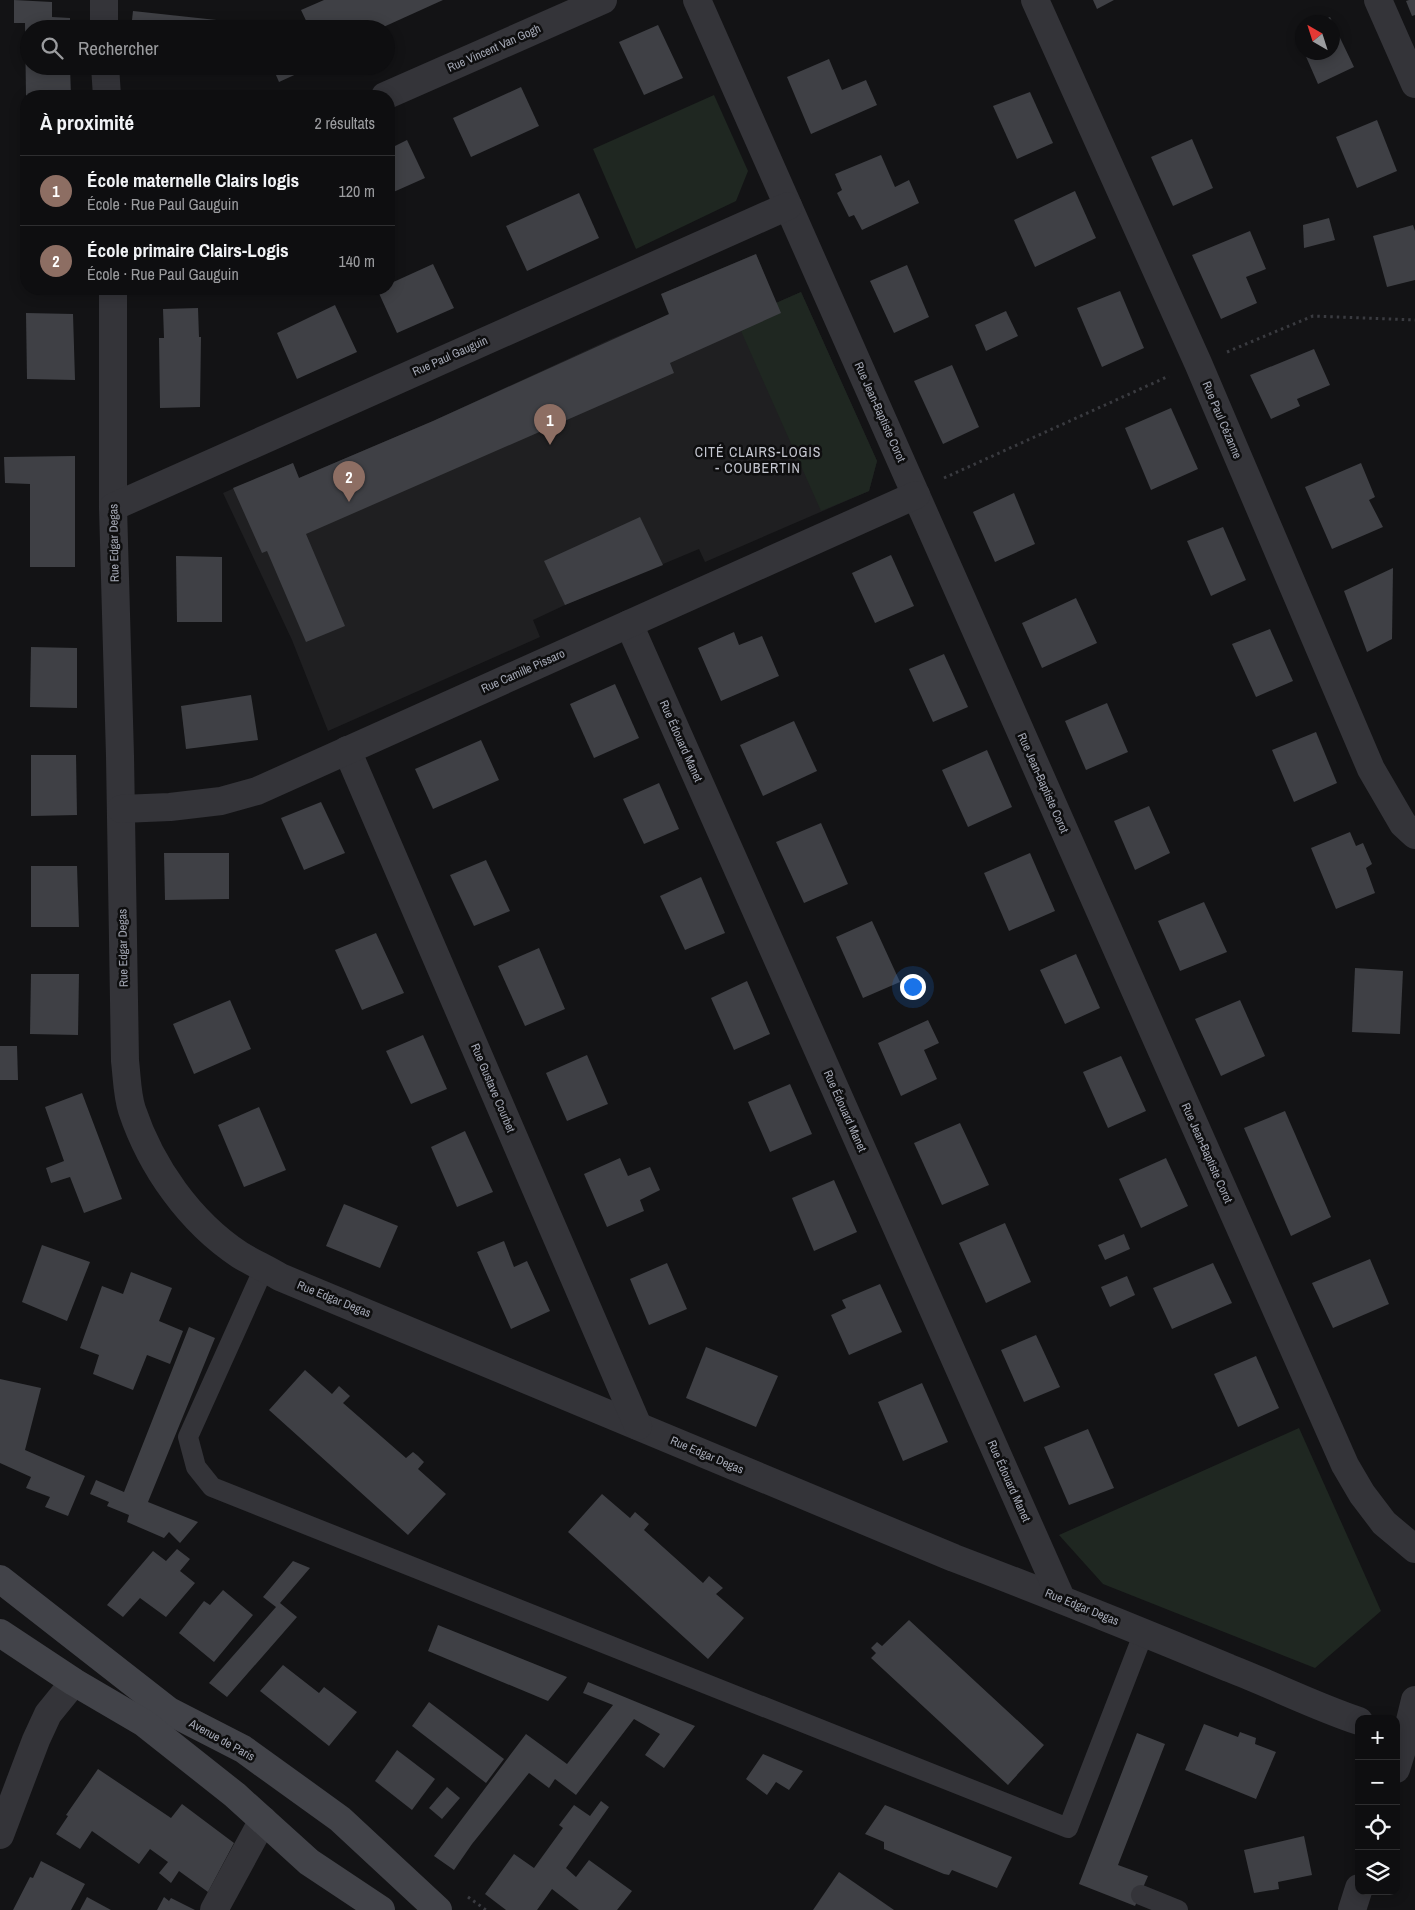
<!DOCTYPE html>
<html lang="fr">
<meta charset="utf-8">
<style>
:root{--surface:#0e0e10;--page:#171719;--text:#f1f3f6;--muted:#9b9c9f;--line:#2e2e30;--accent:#d93025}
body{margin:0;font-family:"Archivo Narrow",sans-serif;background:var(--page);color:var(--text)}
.controls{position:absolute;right:15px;bottom:15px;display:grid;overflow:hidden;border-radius:10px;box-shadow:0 2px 12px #0003}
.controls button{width:45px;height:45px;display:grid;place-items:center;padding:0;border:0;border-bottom:1px solid var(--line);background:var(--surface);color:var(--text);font:25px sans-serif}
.compass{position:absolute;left:1295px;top:15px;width:45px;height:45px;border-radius:50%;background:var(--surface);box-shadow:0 2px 12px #0003;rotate:321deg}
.you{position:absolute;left:912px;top:986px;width:18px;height:18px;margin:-12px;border:4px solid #fff;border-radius:50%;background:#1a73e8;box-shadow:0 0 0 8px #1a73e833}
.badge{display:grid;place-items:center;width:32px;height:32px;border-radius:50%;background:var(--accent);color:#fff;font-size:16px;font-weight:700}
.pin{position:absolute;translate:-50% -41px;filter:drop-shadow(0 1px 2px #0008)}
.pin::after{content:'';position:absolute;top:26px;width:18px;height:15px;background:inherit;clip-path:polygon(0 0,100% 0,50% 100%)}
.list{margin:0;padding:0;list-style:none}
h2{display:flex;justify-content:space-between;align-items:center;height:65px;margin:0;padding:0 20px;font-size:21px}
h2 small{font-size:16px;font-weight:400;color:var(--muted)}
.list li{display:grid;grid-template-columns:32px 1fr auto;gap:15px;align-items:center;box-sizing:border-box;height:70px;padding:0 20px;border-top:1px solid var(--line)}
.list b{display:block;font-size:19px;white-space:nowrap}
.list p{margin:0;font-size:16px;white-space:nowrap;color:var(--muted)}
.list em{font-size:16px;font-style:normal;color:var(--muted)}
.icon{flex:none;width:28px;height:28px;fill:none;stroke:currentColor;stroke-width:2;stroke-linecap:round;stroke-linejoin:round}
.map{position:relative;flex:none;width:1415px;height:1910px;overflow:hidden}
.search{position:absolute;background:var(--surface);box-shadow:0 2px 12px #0003;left:20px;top:20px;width:375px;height:55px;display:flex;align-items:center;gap:12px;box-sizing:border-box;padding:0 18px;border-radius:28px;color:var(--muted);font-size:19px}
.panel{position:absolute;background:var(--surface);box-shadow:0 2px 12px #0003;left:20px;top:90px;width:375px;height:205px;border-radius:20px}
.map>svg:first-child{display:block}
.built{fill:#1f1f21}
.green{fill:#1f2721}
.building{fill:#3f4045}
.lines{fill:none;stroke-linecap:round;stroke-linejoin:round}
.path{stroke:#3a3b40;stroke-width:3;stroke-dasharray:2.5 4;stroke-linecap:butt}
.lane{stroke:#343439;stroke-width:20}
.street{stroke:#343439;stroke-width:28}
.secondary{stroke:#424349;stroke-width:28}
.labels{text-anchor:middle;stroke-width:5;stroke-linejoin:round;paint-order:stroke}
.street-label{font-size:12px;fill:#a4a8b5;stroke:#0e0e0f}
.neighbourhood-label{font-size:14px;letter-spacing:1px;fill:#c5c7d1;stroke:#0e0e0f}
</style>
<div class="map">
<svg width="1415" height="1910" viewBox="0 0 1415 1910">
<rect width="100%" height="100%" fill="#131315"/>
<path class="built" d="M756 254 776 303 801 292 877 461 869 491 705 562 699 549 565 605 533 620 540 637 328 731 292 640 223 493 293 463 299 478 433 421 611 339 669 315 661 294Z"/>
<g class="green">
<path d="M714 95 748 171 736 201 636 249 593 149Z"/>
<path d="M801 292 877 461 869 491 821 511 741 331 780 313 776 303Z"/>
<path d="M1299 1428 1381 1611 1315 1668 1103 1584 1059 1535Z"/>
</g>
<g class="building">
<path d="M14 0 52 2V17L70 18V29H29V66H70L71 96H26L25 23H14Z"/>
<path d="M324 0H443L379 29H310L301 10Z"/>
<path d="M1093 0H1114L1097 9Z"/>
<path d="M1409 0H1415V15L1412 16 1406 1Z"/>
<path d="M133 11 263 25 262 29H131Z"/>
<path d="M1330 17 1354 67 1318 84 1304 52H1332V22H1318Z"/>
<path d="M658 25 683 78 644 95 619 42Z"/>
<path d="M829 59 842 90 866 80 877 105 811 134 787 77Z"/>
<path d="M202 66H258L257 74Z"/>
<path d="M272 66H314L279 82Z"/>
<path d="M521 87 539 126 471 157 453 118Z"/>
<path d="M1030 92 1053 143 1017 159 993 106Z"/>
<path d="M1377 120 1397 171 1357 188 1336 137Z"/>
<path d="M1192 139 1213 188 1173 206 1151 157Z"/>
<path d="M407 140 425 178 389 194V149Z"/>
<path d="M881 155 895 187 909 180 919 203 862 230 854 215 849 217 837 193 842 190 835 174Z"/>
<path d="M1075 191 1096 238 1035 267 1014 220Z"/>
<path d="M579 193 599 238 527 271 506 226Z"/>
<rect x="23" y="207" width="3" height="62"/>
<path d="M1329 218 1335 240 1304 248 1303 225Z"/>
<path d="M1413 225 1415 231V280L1387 287 1373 236Z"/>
<path d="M1250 231 1266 269 1246 277 1257 303 1221 319 1192 255Z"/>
<path d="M756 254 781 313 670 363 674 373 306 534 345 626 306 642 267 551 262 553 233 488 293 463 299 478 433 421 669 314 661 294Z"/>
<path d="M433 264 454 308 397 333 377 289H389V284Z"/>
<path d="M907 265 929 317 894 333 870 281Z"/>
<path d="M1120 291 1144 348 1102 367 1077 308Z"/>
<path d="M335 305 357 352 297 379 277 333Z"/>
<path d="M198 308 199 337H201L200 407 160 408 159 338H164L163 309Z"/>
<path d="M1006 311 1018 336 986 351 975 325Z"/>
<path d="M26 313 73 314 75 380 27 379Z"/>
<path d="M1314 349 1330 385 1297 399 1300 406 1271 419 1250 375Z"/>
<path d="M952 365 979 427 943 444 914 381Z"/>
<path d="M1171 408 1198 469 1151 490 1125 428Z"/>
<path d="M75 456V567H30V484L5 483 4 457Z"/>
<path d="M1361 463 1375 497 1369 500 1383 527 1332 549 1305 487Z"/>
<path d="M1014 493 1035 544 995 562 973 512Z"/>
<path d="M640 517 663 565 565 605 544 561Z"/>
<path d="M1223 527 1246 580 1211 596 1187 541Z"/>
<path d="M891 555 914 606 875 623 852 573Z"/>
<path d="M176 556 222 557V622H177Z"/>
<path d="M1393 568 1392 639 1367 652 1344 591Z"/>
<path d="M1076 598 1097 643 1042 668 1022 623Z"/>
<path d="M1270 629 1293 681 1256 697 1232 644Z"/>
<path d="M734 632 739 645 762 636 779 676 721 701 698 648Z"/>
<path d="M31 647 77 648V708L30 707Z"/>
<path d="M944 654 968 707 933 722 909 669Z"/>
<path d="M615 684 639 738 594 758 570 704Z"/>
<path d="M251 695 258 740 186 749 181 706Z"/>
<path d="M1107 703 1128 752 1086 770 1065 721Z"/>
<path d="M794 721 817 771 763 796 740 745Z"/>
<path d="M1316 732 1337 783 1294 802 1272 750Z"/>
<path d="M481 740 499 780 433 809 415 769Z"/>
<path d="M987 750 1012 807 968 827 942 770Z"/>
<path d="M31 755H76L77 815 31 816Z"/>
<path d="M659 783 679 829 644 844 623 799Z"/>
<path d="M321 802 345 853 304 870 281 818Z"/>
<path d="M1149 806 1170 853 1135 870 1114 821Z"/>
<path d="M821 823 848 884 804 903 776 842Z"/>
<path d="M1350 832 1356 846 1363 843 1372 864 1366 868 1375 893 1336 909 1311 848Z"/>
<path d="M164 853H229V899L165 900Z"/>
<path d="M1030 853 1055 911 1009 931 984 873Z"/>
<path d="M486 860 510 911 474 926 450 875Z"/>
<path d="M31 866H77L79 927H31Z"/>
<path d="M701 877 725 933 685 950 660 896Z"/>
<path d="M1204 902 1227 952 1180 971 1158 921Z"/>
<path d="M872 921 900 982 863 998 836 937Z"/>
<path d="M376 933 404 993 362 1010 335 950Z"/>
<path d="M539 948 565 1009 525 1026 498 966Z"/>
<path d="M1076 954 1100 1008 1065 1024 1040 970Z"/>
<path d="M1355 968 1403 971 1400 1034 1352 1032Z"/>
<path d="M31 974H79L78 1035 30 1034Z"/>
<path d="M747 981 770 1034 734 1050 711 998Z"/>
<path d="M230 1000 251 1049 194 1074 173 1024Z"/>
<path d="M1240 1000 1265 1056 1221 1076 1195 1019Z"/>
<path d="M928 1020 939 1043 924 1050 937 1079 901 1096 878 1043Z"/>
<path d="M423 1035 447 1089 411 1104 386 1051Z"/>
<path d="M0 1046H17L18 1080H0Z"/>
<path d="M587 1055 608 1104 567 1121 546 1073Z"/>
<path d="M1121 1056 1146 1111 1108 1128 1083 1072Z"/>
<path d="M790 1084 812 1134 770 1152 748 1102Z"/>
<path d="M82 1093 122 1199 84 1213 70 1177 51 1183 46 1168 64 1161 45 1107Z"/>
<path d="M259 1107 286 1170 244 1187 218 1125Z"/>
<path d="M1285 1111 1331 1217 1291 1236 1244 1128Z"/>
<path d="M960 1123 989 1185 942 1205 914 1143Z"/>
<path d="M465 1131 493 1192 457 1207 431 1147Z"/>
<path d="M620 1158 628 1176 650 1167 660 1190 640 1200 644 1211 607 1227 584 1174Z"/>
<path d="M1166 1158 1188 1206 1141 1228 1119 1179Z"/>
<path d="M834 1180 857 1232 814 1251 792 1198Z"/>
<path d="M344 1204 398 1226 380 1268 326 1246Z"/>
<path d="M1005 1223 1031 1282 986 1303 959 1243Z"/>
<path d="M1124 1234 1130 1249 1105 1260 1098 1245Z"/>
<path d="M504 1241 514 1267 527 1261 550 1311 511 1329 477 1252Z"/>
<path d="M42 1245 90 1262 67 1321 22 1302Z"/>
<path d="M1370 1259 1389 1304 1333 1328 1312 1283Z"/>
<path d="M667 1263 687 1309 649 1325 630 1279Z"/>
<path d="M1213 1263 1232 1303 1172 1329 1153 1288Z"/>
<path d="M131 1272 172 1288 159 1321 183 1331 170 1364 147 1355 133 1390 93 1374 99 1355 80 1348 102 1286 123 1294Z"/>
<path d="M1127 1276 1135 1295 1110 1307 1101 1287Z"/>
<path d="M880 1284 902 1332 849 1355 831 1315 846 1308 842 1300Z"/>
<path d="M189 1327 215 1338 148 1502 198 1522 180 1543 169 1532 164 1538 127 1522 129 1515 107 1506 109 1502 90 1494 96 1480 124 1492Z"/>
<path d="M1036 1335 1060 1387 1024 1402 1001 1350Z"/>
<path d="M706 1347 778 1376 756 1427 686 1398Z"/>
<path d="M1256 1356 1279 1408 1238 1427 1214 1374Z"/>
<path d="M305 1370 332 1394 339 1386 350 1396 343 1403 406 1458 413 1452 418 1456 424 1462 418 1469 446 1494 408 1535 269 1410Z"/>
<path d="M0 1379 41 1388 25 1450 85 1476 68 1516 45 1507 50 1497 26 1488 31 1477 0 1463Z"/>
<path d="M922 1383 948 1442 903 1461 878 1402Z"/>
<path d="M1088 1429 1114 1488 1069 1505 1044 1447Z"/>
<path d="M602 1494 630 1518 635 1512 649 1524 644 1530 703 1583 709 1576 723 1588 716 1594 744 1618 708 1659 568 1532Z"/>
<path d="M177 1549 190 1559 180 1571 195 1583 166 1617 140 1598 123 1617 107 1605 153 1551 166 1561Z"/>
<path d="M293 1561 310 1568 280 1603 297 1617 227 1697 209 1683 276 1607 263 1597Z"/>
<path d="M223 1590 253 1615 214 1662 179 1633 204 1601 210 1605Z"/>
<path d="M909 1620 1044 1745 1008 1785 871 1658 876 1653 871 1648 877 1642 882 1646Z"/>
<path d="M438 1625 567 1677 548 1701 428 1651Z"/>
<path d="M283 1665 319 1693 324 1687 357 1712 329 1746 260 1691Z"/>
<path d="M588 1682 695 1726 664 1768 645 1755 660 1734 634 1719 576 1795 555 1779 549 1788 529 1773 472 1844 454 1870 434 1856 526 1734 567 1764 613 1705 583 1693Z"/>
<path d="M429 1702 504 1759 486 1783 412 1726Z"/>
<path d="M1204 1724 1238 1737 1240 1732 1256 1738 1255 1744 1276 1752 1256 1799 1185 1770Z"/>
<path d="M1137 1733 1165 1744 1118 1865 1148 1876 1135 1906 1079 1884Z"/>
<path d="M397 1750 435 1779 412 1810 375 1781Z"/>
<path d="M763 1754 803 1771 789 1790 776 1782 767 1795 746 1779Z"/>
<path d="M98 1769 171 1818 182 1804 234 1843 208 1892 179 1871 171 1883 159 1873 168 1862 150 1849 139 1864 92 1831 80 1849 56 1834 68 1816 66 1815Z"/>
<path d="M447 1787 460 1798 442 1819 429 1808Z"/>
<path d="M601 1801 609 1807 566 1868 576 1877 589 1860 632 1891 617 1910H579L552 1889 537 1910H506L485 1894 514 1854 534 1868 563 1828 559 1825 574 1805 590 1816Z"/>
<path d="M885 1805 1012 1857 997 1888 952 1870 949 1875 944 1874 884 1849V1842L865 1834Z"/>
<path d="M1304 1836 1312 1875 1278 1882 1279 1889 1254 1893 1244 1850Z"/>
<path d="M41 1861 85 1884 71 1910H13L30 1877 33 1878Z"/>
<path d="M839 1872 894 1910H813Z"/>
<path d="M87 1897 111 1910H80Z"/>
<path d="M164 1897 169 1901 171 1898 195 1910H157Z"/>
</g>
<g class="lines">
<g class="path">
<path d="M1227 352 1313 316 1415 320"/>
<path d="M944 478 1169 376"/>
<path d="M468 1897 486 1910"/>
</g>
<g class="lane">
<path d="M264 1268 188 1437 196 1467 212 1487 1068 1828 1144 1632"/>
<path d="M1141 1895 1178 1910"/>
</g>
<g class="street">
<path d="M104 0V29"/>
<path d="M697 0 1345 1465 1362 1494 1384 1523 1415 1549"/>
<path d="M1035 0 1198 363 1371 769 1403 824 1415 835"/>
<path d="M1378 0 1415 84"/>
<path d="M105 66 107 96"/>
<path d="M385 96 603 0"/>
<path d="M113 289V507L120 756 125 1061C127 1077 127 1095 132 1110 151 1167 190 1222 240 1255 253 1263 267 1269 280 1277L954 1558C1046 1593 1138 1630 1229 1668 1273 1685 1314 1706 1359 1721"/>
<path d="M113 507 788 206"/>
<path d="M629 624 1061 1598"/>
<path d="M347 750 638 1426"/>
<path d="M121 809 170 807 221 801 257 791 916 495"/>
<path d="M1396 1769 1406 1737 1415 1700"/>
<path d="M0 1835 36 1740 48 1714 74 1682"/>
<path d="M214 1910 263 1820"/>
<path d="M1352 1910 1359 1888"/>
</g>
<g class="secondary">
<path d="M0 1579 169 1711 243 1749 340 1819 438 1910"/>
<path d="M0 1633 74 1682 144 1723 235 1795 309 1862 381 1910"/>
</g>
</g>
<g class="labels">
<g class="street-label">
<text transform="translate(494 48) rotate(-24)" y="4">Rue Vincent Van Gogh</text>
<text transform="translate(450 356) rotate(-24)" y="4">Rue Paul Gauguin</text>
<text transform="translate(880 412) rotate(66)" y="4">Rue Jean-Baptiste Corot</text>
<text transform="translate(1222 420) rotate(67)" y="4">Rue Paul Cézanne</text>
<text transform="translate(114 543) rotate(-91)" y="4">Rue Edgar Degas</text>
<text transform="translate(523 671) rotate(-24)" y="4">Rue Camille Pissaro</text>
<text transform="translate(681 741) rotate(66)" y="4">Rue Édouard Manet</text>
<text transform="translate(1043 783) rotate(66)" y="4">Rue Jean-Baptiste Corot</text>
<text transform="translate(123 948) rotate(-91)" y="4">Rue Edgar Degas</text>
<text transform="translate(493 1088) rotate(67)" y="4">Rue Gustave Courbet</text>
<text transform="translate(845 1111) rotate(66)" y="4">Rue Édouard Manet</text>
<text transform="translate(1207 1153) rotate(66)" y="4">Rue Jean-Baptiste Corot</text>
<text transform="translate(334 1299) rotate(22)" y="4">Rue Edgar Degas</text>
<text transform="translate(707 1455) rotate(23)" y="4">Rue Edgar Degas</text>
<text transform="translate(1009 1481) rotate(66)" y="4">Rue Édouard Manet</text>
<text transform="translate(1082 1607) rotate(22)" y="4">Rue Edgar Degas</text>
<text transform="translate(222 1740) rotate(29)" y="4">Avenue de Paris</text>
</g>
<g class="neighbourhood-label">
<text x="758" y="457">CITÉ CLAIRS-LOGIS<tspan x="758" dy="16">- COUBERTIN</tspan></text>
</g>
</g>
</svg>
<div class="controls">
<button>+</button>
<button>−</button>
<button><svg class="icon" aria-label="locate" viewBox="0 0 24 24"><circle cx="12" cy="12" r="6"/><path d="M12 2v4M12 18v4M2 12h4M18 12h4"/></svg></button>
<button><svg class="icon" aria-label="layers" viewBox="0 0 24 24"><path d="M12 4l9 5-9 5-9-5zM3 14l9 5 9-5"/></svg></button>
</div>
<svg class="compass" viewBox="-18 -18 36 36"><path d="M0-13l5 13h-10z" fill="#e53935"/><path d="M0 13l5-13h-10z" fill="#9b9c9f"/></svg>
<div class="you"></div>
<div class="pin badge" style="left:550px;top:445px;background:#8d6e63">1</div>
<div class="pin badge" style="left:349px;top:502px;background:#8d6e63">2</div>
<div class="search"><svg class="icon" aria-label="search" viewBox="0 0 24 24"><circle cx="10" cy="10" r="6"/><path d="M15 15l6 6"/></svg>Rechercher</div>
<section class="panel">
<h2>À proximité<small>2 résultats</small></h2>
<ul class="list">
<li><span class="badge" style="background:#8d6e63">1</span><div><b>École maternelle Clairs logis</b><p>École · Rue Paul Gauguin</p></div><em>120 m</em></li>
<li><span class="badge" style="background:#8d6e63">2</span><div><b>École primaire Clairs-Logis</b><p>École · Rue Paul Gauguin</p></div><em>140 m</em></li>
</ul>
</section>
</div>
